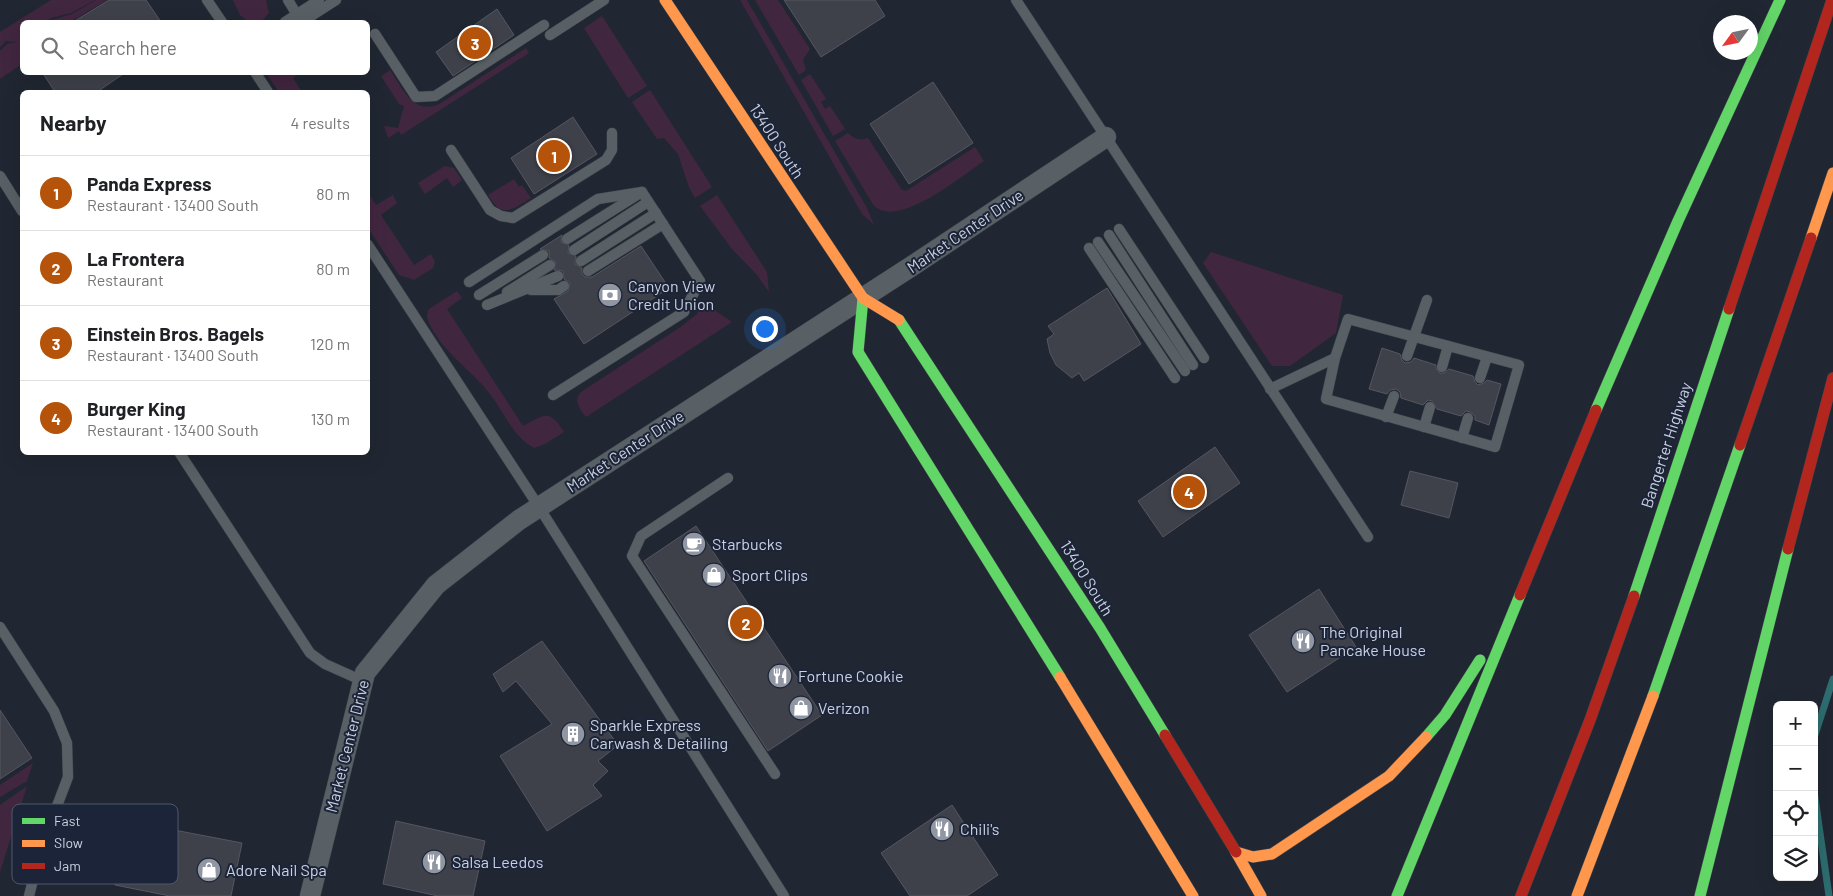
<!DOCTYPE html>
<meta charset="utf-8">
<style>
:root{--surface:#fff;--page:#f2f2f2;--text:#202124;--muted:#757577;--line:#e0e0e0;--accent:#b45309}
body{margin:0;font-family:Barlow,sans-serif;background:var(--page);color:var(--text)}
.controls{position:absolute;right:15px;bottom:15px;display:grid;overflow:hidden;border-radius:8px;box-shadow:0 5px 20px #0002}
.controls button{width:45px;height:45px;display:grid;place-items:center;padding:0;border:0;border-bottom:1px solid var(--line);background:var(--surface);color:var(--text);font:25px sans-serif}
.compass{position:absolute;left:1713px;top:15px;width:45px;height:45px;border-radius:50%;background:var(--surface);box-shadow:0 5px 20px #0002;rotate:237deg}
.you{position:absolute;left:764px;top:328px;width:18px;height:18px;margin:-12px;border:4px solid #fff;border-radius:50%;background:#1a73e8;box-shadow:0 0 0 8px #1a73e833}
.badge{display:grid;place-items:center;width:32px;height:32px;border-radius:50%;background:var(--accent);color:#fff;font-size:16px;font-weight:700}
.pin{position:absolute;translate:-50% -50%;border:2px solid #fff;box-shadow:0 1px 5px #0006}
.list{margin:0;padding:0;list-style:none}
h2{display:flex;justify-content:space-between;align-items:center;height:65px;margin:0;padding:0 20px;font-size:21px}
h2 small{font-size:16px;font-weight:400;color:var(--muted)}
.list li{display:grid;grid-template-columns:32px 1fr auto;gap:15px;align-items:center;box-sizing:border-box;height:75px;padding:0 20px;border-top:1px solid var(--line)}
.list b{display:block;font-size:19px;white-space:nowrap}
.list p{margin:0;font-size:16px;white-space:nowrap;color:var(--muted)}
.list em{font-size:16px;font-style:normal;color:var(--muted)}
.icon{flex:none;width:28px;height:28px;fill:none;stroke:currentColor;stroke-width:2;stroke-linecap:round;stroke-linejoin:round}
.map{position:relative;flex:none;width:1833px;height:896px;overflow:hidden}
.search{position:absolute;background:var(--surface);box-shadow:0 5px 20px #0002;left:20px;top:20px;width:350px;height:55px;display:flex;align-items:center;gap:12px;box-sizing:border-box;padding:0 18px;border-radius:8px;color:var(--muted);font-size:19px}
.panel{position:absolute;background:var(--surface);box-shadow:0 5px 20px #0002;left:20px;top:90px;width:350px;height:365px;border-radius:8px}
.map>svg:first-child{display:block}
.green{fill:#41263f}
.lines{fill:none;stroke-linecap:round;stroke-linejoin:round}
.stream{stroke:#2d6d6f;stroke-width:7}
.building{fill:#3f414a;stroke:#555660}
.lane-casing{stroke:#3e434c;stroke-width:11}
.street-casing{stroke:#3e434c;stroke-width:21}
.fast-casing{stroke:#3e434c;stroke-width:12}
.slow-casing{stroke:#3e434c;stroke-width:12}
.jam-casing{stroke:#3e434c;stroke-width:12}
.lane{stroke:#596065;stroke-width:10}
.street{stroke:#596065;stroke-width:20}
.fast{stroke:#63d668;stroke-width:11}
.slow{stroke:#ff974d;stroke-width:11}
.jam{stroke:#b3261e;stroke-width:11}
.labels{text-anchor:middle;stroke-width:4;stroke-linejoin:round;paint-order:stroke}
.street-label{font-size:16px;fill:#cbd1df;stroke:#1b2438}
.poi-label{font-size:16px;fill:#cbd1df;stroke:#1b2438;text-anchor:start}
.key{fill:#1b2438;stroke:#50586a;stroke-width:1}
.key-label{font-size:14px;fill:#cbd1df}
</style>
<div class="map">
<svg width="1833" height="896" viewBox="0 0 1833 896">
<rect width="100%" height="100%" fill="#212732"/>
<g class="green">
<path d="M51 0H95L71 13 51 18 46 22H22V64L0 79V51L7 44 16 42 6 41 0 47V32Z"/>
<path d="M96 0H107L70 22H49L51 20 72 14Z"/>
<path d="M233 0H266L269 13 262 21H247L240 15Z"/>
<path d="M740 0H747L867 208 874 225 862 214Z"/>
<path d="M755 0H778L810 49 803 60 806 70 799 75Z"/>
<path d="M602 16 647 86 628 98 584 28Z"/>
<path d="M526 48 529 53 401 135 399 131 388 138 384 126 398 128 404 106 399 104 381 76 390 70C403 89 414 117 441 103Z"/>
<path d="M266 73H300L293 78 302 92H279Z"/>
<path d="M810 74 826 99 821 102 825 109 830 106 845 129 833 136 801 80Z"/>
<path d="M650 90 712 187 695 198 689 187 678 154 664 138 657 139 632 102Z"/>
<path d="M848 133C854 139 860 141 868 138L902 190 906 191 975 147 984 161C961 176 899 229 874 206L835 141Z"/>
<path d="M445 166 454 168 462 180 453 187 447 178 425 194 418 183Z"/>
<path d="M514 179 519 187 522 185 531 198C511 210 502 219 488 195Z"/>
<path d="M368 193 376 205 393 195 397 203 381 215 414 265 431 254 435 262 433 268 414 280 399 275 368 228Z"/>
<path d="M717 195 767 272 769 292 757 275 732 249 700 206Z"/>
<path d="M1211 252 1343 295 1336 333 1290 366H1272L1203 263Z"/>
<path d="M457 291 462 298 447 309 523 426C545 415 548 408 564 432L545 444 534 448C513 437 504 412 490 394 471 369 439 350 428 320 426 316 427 312 429 309Z"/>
<path d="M704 303 732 322 586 417C580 409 573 401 581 392L682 326 697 314Z"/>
<path d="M33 763 27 781 0 797V785Z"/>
<path d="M27 786 0 872V805Z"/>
</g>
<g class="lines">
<g class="stream">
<path d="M1814 738 1833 679"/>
<path d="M1814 791 1829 896"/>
</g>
</g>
<g class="building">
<path d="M109 0H146L161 22H73Z"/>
<path d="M784 0H875L885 16 821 57Z"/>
<path d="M497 9 514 35 453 76 436 52Z"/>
<path d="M42 72H126L97 92H55Z"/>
<path d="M933 82 973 143 909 184 870 124Z"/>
<path d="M573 117 597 154 534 194 511 158Z"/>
<path d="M562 235 561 242 569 245 568 253 576 256 575 264 582 268V274L585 277H592L641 246 669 288 584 344 554 299 568 291 570 283 564 279 563 271 554 270 556 262 549 258V251L540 249Z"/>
<path d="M1107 288 1141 344 1084 381 1079 373 1072 378 1056 365 1050 353 1047 339 1054 334 1048 326Z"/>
<path d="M1382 348 1400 354 1402 360 1405 363 1411 362 1414 358 1436 365V369L1440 373H1444L1449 369 1473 376 1475 382 1478 385 1484 383 1487 380 1501 384 1489 425 1475 420V416L1470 412 1466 411 1461 416 1437 409 1432 401 1428 400 1423 405 1401 398 1400 392 1396 389 1390 390 1387 394 1369 389Z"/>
<path d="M1215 447 1240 483 1163 537 1138 501Z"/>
<path d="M1410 471 1458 483 1449 518 1401 505Z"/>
<path d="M696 526 822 715 768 751 644 561Z"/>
<path d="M1319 589 1356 647 1287 692 1249 635Z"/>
<path d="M542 641 618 745 598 761 608 771 593 785 602 796 547 831 500 756 552 724 516 681 503 692 493 674Z"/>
<path d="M0 710 32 758 0 779Z"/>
<path d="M952 805 998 875 967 896H910L881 853Z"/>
<path d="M127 821 242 843 231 896H170L115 885Z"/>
<path d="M396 821 485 841 473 896H438L383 884Z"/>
</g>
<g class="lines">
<g class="lane-casing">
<g id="lane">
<path d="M207 0 222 22"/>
<path d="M288 0 297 15"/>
<path d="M1016 0 1368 537"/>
<path d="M285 22 319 0"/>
<path d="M302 22 336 0"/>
<path d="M375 34 416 97 435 96 544 25"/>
<path d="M550 35 604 0"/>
<path d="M255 72 268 92"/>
<path d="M451 150 490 210 501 216 513 218 606 160 612 150V133"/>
<path d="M0 176 22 211"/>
<path d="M1119 229 1204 358"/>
<path d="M1109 235 1193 365"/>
<path d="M567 239 637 195"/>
<path d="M1098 242 1185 371"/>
<path d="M368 245 539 507 784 896"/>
<path d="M1089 248 1175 378"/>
<path d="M574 250 648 202"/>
<path d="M581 261 656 213"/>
<path d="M588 271 663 224"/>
<path d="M469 282 598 199 642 192"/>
<path d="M531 290H558L564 286"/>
<path d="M507 292 550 265"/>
<path d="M479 295 543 255"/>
<path d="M487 305 558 276"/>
<path d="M1407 356 1427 300"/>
<path d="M1442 367 1448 346"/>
<path d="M1480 378 1487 357"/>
<path d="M1270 389 1335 358 1326 399 1495 447 1519 365 1348 319 1335 358"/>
<path d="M553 395 684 312 700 281 642 192"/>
<path d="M1386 417 1394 396"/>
<path d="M1424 427 1430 407"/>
<path d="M1462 438 1468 418"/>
<path d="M179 452 310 653 325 664 363 681"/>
<path d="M728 478 641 536 632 556 775 774"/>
<path d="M0 627 54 711 67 743 68 777 41 848 29 896"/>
</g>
</g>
<g class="street-casing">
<path id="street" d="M310 896 365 673 436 585 519 520 912 266 1106 137"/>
</g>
<g class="fast-casing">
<g id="fast">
<path d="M863 298 858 352 1060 677"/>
<path d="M899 320 1100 628 1165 735"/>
<path d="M1596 410 1678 221 1780 0"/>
<path d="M1634 596 1729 309"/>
<path d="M1653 696 1740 445"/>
<path d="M1426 737 1445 715 1480 660"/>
<path d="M1397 896 1520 595"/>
<path d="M1700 896 1788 549"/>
</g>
</g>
<g class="slow-casing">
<g id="slow">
<path d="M665 0 863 298 899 320"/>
<path d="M1811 238 1833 173"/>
<path d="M1060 677 1193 896"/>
<path d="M1236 852 1261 896"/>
<path d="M1236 852 1253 857 1272 854 1389 776 1426 737"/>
<path d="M1577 896 1653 696"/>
</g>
</g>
<g class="jam-casing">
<g id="jam">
<path d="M1729 309 1832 0"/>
<path d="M1740 445 1811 238"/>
<path d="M1788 549 1833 378"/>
<path d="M1520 595 1596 410"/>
<path d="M1165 735 1236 852"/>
<path d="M1521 896 1590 720 1634 596"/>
</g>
</g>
<use href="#lane" class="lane"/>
<use href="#street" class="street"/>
<use href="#fast" class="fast"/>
<use href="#slow" class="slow"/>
<use href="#jam" class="jam"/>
</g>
<defs>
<g id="bank-disc" transform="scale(1.25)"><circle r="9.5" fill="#9096a2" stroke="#1b2438"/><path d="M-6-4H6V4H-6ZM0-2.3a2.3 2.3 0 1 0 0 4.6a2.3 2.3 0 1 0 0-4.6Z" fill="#fff"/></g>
<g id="cafe-disc" transform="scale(1.25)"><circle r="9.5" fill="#9096a2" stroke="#1b2438"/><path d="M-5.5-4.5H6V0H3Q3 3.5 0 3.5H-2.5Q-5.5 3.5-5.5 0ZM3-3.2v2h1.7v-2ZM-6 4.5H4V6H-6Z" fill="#fff"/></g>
<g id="shop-disc" transform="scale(1.25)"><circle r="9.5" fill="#9096a2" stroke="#1b2438"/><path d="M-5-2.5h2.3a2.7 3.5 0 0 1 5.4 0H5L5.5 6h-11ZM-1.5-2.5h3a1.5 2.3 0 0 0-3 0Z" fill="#fff"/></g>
<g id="restaurant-disc" transform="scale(1.25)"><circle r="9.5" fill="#9096a2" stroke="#1b2438"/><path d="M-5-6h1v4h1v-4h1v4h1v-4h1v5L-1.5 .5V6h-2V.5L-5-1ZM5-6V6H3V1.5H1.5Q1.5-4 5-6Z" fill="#fff"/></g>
<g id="building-disc" transform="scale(1.25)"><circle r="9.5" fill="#9096a2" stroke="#1b2438"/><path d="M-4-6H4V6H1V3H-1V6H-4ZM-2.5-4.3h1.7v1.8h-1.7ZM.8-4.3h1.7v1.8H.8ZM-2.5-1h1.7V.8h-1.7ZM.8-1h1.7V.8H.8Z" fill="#fff"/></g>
</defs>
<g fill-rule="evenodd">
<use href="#bank-disc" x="610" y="295"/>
<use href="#cafe-disc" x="694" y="544"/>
<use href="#shop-disc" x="714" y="575"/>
<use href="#restaurant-disc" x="1303" y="641"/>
<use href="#restaurant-disc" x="780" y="676"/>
<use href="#shop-disc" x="801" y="708"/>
<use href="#building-disc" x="573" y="734"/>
<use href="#restaurant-disc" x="942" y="829"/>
<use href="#restaurant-disc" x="434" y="862"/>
<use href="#shop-disc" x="209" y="870"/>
</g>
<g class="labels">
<g class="street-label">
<text transform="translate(777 141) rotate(57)" y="6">13400 South</text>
<text transform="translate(965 231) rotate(-34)" y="6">Market Center Drive</text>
<text transform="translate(1666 445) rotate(-72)" y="6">Bangerter Highway</text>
<text transform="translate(625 451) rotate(-33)" y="6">Market Center Drive</text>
<text transform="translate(1087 578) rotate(58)" y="6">13400 South</text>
<text transform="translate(347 746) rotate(-76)" y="6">Market Center Drive</text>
</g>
<g class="poi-label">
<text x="628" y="292">Canyon View<tspan x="628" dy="18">Credit Union</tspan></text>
<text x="712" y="550">Starbucks</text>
<text x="732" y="581">Sport Clips</text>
<text x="1320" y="638">The Original<tspan x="1320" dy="18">Pancake House</tspan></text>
<text x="798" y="682">Fortune Cookie</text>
<text x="818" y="714">Verizon</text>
<text x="590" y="731">Sparkle Express<tspan x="590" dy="18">Carwash &amp; Detailing</tspan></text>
<text x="960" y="835">Chili's</text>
<text x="452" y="868">Salsa Leedos</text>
<text x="226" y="876">Adore Nail Spa</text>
</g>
</g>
<rect x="12" y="804" width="166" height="80" rx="8" class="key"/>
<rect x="22" y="818" width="23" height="6" fill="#63d668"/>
<rect x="22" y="840" width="23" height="7" fill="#ff974d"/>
<rect x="22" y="863" width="23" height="6" fill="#b3261e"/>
<g class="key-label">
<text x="54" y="826">Fast</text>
<text x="54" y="848">Slow</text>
<text x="54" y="871">Jam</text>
</g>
</svg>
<div class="controls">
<button>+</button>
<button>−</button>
<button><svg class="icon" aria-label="locate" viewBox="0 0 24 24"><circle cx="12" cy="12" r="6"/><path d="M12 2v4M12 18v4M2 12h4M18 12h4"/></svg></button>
<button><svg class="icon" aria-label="layers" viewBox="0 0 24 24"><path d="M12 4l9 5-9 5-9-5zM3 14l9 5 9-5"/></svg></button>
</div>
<svg class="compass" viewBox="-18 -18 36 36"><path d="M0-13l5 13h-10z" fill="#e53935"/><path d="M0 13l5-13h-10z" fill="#757577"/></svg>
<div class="you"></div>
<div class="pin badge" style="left:554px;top:156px">1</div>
<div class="pin badge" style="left:746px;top:623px">2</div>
<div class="pin badge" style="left:475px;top:43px">3</div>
<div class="pin badge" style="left:1189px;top:492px">4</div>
<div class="search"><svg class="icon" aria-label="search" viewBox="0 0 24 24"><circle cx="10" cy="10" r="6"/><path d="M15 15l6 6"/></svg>Search here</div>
<section class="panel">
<h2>Nearby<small>4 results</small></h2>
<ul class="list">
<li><span class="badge">1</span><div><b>Panda Express</b><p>Restaurant · 13400 South</p></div><em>80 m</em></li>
<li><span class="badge">2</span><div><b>La Frontera</b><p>Restaurant</p></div><em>80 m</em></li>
<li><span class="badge">3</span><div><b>Einstein Bros. Bagels</b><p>Restaurant · 13400 South</p></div><em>120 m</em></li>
<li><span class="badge">4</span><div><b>Burger King</b><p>Restaurant · 13400 South</p></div><em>130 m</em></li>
</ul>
</section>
</div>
